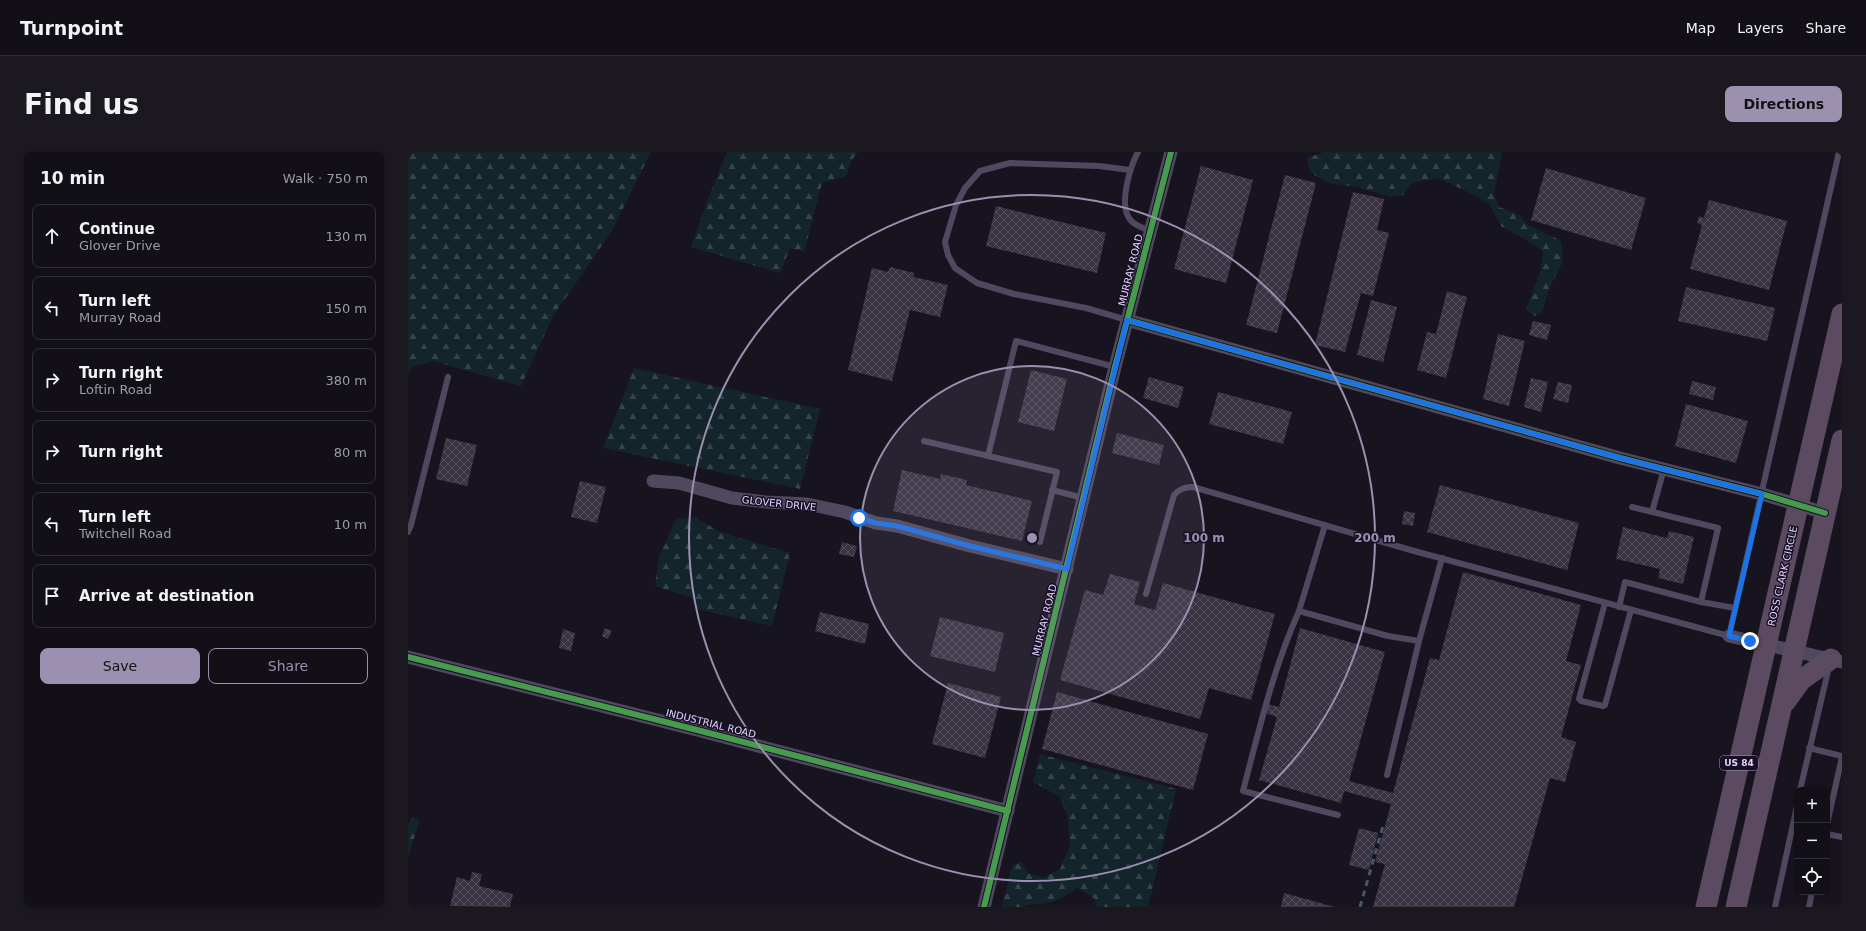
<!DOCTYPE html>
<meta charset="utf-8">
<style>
:root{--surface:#120f17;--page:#1b1820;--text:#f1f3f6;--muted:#9c9ca1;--line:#312f36;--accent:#9b90b0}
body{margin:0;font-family:"DejaVu Sans",sans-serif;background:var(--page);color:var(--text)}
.controls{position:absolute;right:12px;bottom:12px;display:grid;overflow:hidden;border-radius:8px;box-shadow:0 2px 6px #0003}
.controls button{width:36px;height:36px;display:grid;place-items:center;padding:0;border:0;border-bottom:1px solid var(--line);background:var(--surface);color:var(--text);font:20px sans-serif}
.stop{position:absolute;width:12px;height:12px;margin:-9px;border:3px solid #1a73e8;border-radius:50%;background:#fff}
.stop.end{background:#1a73e8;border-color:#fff;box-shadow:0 1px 4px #0008}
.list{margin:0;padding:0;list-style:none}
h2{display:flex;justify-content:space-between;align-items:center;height:52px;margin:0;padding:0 16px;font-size:17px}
h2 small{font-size:13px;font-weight:400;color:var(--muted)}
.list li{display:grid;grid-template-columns:26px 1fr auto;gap:12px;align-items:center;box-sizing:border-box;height:64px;margin:0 8px 8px;padding:0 8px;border:1px solid var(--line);border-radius:8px}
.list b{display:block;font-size:15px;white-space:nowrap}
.list p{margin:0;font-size:13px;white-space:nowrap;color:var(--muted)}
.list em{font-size:13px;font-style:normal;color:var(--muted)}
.actions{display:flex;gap:8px;padding:12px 16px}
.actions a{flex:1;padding:9px 0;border:1px solid var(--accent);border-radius:8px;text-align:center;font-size:14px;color:var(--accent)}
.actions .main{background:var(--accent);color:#111}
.icon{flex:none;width:22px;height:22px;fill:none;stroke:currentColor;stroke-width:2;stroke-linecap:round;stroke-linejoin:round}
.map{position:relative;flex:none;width:1434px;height:755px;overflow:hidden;border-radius:8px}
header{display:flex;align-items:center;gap:24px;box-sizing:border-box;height:56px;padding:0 20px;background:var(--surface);border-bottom:1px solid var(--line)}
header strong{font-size:19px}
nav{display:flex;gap:22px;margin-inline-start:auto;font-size:14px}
.intro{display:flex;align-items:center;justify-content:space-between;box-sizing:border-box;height:96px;padding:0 24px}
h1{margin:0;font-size:28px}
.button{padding:10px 18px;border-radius:8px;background:var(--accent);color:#111;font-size:14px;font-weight:700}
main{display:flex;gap:24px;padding:0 24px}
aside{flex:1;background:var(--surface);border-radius:8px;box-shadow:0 2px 6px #0003}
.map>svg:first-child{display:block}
.forest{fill:url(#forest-firs)}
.building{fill:url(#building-cross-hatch)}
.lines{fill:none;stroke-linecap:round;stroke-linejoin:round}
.service{stroke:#4f4960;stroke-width:6}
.minor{stroke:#4f4960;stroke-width:13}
.trunk{stroke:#5c4a60;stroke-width:21}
.rail{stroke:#48556a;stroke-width:3;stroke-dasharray:6 5;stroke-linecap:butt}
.cycleway-casing{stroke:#170f24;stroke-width:8}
.cycleway{stroke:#469c4c;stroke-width:6}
.route{stroke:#1a73e8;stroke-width:5}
.ring{fill:none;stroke:#9b90b0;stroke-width:2}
.labels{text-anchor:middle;stroke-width:3;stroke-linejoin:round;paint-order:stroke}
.shield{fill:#170f24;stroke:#a598bd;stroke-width:1}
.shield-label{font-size:9px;font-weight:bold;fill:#e2d3fe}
.street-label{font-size:10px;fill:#e2d3fe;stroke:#170f24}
.centre{fill:#9b90b0;stroke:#170f24;stroke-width:2}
.ring-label{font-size:12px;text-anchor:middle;font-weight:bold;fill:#9b90b0;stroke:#170f24;stroke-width:3;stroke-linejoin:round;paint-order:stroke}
</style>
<header>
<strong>Turnpoint</strong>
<nav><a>Map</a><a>Layers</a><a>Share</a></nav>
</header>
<div class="intro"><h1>Find us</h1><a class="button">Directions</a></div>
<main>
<aside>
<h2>10 min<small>Walk · 750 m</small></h2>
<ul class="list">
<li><svg class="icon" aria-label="ahead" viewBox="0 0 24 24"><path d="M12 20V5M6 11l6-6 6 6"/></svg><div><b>Continue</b><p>Glover Drive</p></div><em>130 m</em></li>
<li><svg class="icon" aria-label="left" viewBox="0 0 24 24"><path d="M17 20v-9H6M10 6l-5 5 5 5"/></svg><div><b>Turn left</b><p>Murray Road</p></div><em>150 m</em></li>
<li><svg class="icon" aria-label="right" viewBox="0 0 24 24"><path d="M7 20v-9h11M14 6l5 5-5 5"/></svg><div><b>Turn right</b><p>Loftin Road</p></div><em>380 m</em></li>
<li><svg class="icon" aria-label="right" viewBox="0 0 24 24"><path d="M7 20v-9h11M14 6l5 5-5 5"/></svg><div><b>Turn right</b></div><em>80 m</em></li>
<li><svg class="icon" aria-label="left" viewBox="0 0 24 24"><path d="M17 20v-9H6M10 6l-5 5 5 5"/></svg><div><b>Turn left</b><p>Twitchell Road</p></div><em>10 m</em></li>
<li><svg class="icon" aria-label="arrive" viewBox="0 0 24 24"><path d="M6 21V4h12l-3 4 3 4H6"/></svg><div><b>Arrive at destination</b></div></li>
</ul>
<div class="actions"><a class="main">Save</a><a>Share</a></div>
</aside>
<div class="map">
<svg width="1434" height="755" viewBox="0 0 1434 755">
<defs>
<pattern id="forest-firs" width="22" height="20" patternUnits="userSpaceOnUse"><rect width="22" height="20" fill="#13252b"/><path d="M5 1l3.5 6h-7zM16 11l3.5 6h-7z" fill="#35444b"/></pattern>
<pattern id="building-cross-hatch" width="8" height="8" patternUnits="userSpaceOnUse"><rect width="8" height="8" fill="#383241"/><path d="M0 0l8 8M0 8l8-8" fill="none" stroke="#544f5e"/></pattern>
</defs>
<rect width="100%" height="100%" fill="#18141f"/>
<g class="forest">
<path d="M0 0H243L204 79 145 164 113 234 25 209 4 215 0 223Z"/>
<path d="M319 0H450L443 9 438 24 414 31 396 100 382 96 372 121 283 95 301 44Z"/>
<path d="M916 0H1094L1086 42 1091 55 1112 63 1118 72 1152 88C1159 110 1152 114 1143 133 1139 141 1137 152 1134 160L1127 164 1118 158 1133 117 1135 100 1127 93 1093 74 1082 53 1070 45 1031 26 1004 31 995 43 983 45 949 35 920 31 902 20 899 6Z"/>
<path d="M226 216 412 257 392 337 195 296Z"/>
<path d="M286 365 312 380 382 401 364 474 289 457 288 447 247 434 251 405 268 367Z"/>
<path d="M632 602 768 637 740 755H689L687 747 669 736C648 751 643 751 618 753L617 755H594L604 714 614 710 620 721 635 726 652 717 662 694 660 666 652 645 625 630Z"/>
<path d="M4 666 12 668 0 705V673Z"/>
</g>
<g class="building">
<path d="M793 14 845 28 818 131 766 117Z"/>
<path d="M1138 16 1238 46 1223 98 1123 68Z"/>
<path d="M877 23 908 31 869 181 838 173Z"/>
<path d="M945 40 976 47 969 78 981 81 965 144 953 141 937 200 907 193Z"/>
<path d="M1301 48 1379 69 1361 138 1282 117 1294 73 1289 71 1291 64 1296 66Z"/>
<path d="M588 54 698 81 689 121 578 94Z"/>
<path d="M482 115 506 121V125L540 133 532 165 502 158 484 229 440 218 464 116 480 120Z"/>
<path d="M1278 135 1367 156 1359 189 1270 169Z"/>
<path d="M1039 139 1059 145 1038 226 1009 218 1019 180 1028 182Z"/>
<path d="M963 148 989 155 975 210 949 203Z"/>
<path d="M1125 169 1143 173 1139 188 1121 183Z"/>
<path d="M1090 182 1117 189 1101 254 1075 247Z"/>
<path d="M623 218 659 227 646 279 610 270Z"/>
<path d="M741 225 776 235 770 256 735 246Z"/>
<path d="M1123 226 1140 230 1133 260 1116 255Z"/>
<path d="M1284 229 1308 235 1305 248 1281 242Z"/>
<path d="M1150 230 1164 233 1160 251 1145 247Z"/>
<path d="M810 240 884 260 875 292 801 272Z"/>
<path d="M1278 252 1340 269 1328 311 1267 294Z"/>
<path d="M709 281 756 293 751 313 704 301Z"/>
<path d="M38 286 69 293 59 334 28 327Z"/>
<path d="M494 318 532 327 533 322 559 328 558 333 624 349 614 389 485 359Z"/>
<path d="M172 329 198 335 189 371 163 365Z"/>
<path d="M1032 333 1171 371 1159 418 1019 380Z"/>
<path d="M996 359 1007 361 1005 374 994 372Z"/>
<path d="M1215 375 1259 386 1261 379 1286 385 1275 432 1250 426 1252 417 1208 407Z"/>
<path d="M434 390 449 394 446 405 431 402Z"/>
<path d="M1055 420 1173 453 1158 509 1173 513 1153 585 1168 590 1157 630 1142 626 1106 755H965L977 712 967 710 983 652 936 639 933 651 851 628 869 565 857 561 859 552 871 555 892 476 977 500 941 629 985 641 1022 506 1031 508Z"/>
<path d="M702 422 732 430 726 452 747 458 755 431 867 462 843 548 801 536 792 567 652 528 677 438 695 443Z"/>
<path d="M412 460 461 472 457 492 407 479Z"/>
<path d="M532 465 596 481 587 520 522 504Z"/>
<path d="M197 476 204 479 200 487 194 484Z"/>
<path d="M155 477 167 481 163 499 151 496Z"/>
<path d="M540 531 593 545 577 606 524 592Z"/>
<path d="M649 540 800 582 785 638 634 597Z"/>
<path d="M951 676 970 681 961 718 941 713Z"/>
<path d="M64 720 74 722 71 734 105 742 102 755 42 754 49 725 62 729Z"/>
<path d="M876 741 927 755H873Z"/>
</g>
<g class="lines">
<g class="service">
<path d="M730 0C722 15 711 51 721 66 725 73 735 76 742 79"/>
<path d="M719 168 678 156 606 142 569 131 547 116 540 103 537 90 548 53 557 36 572 19 602 11 691 14 722 18"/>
<path d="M516 289 649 320 632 390"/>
<path d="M580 304 608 189 707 215"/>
<path d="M644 338 675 346"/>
<path d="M1224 355 1310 376 1293 450"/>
<path d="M1244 360 1256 317"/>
<path d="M917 373 891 459 980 484 1011 489 1034 406"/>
<path d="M0 380 3 373 40 225"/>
<path d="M738 442 766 343C772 337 776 335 785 335L1006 399 1321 484 1431 0"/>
<path d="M1197 451 1171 547 1173 549 1195 554 1197 553 1223 458"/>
<path d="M1211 455 1217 430 1293 450 1327 456"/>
<path d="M891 459C865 517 851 578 835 639L930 663"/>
<path d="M1401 596 1434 604"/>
<path d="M979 623 1011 489"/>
<path d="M1392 638 1421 515"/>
<path d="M1419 672 1434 605"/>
<path d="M1419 682 1434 685"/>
<path d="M1367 755 1389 654"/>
<path d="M1401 755 1404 740"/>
</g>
<g class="minor">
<path d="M719 168 1212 306 1354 342 1417 361"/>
<path d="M245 329 271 331 324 346 358 350 399 352 437 360 468 371 489 374 562 394 659 417"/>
<path d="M1321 484 1434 510"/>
<path d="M0 505 293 579 600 659"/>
<path d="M576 755 707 215 763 0"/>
</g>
<g class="trunk">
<path d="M1377 550 1393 528 1423 507"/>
<path d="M1298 755 1434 162"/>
<path d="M1328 755 1434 288"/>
</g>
<path class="rail" d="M952 755 975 674"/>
<g class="cycleway-casing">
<g id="cycleway">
<path d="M719 168 1212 306 1354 342 1417 361"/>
<path d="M0 505 293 579 600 659"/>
<path d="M576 755 707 215 763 0"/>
</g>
</g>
<use href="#cycleway" class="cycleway"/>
</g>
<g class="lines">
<path class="route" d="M451 366 468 371 489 374 562 394 659 417 719 168 1212 306 1354 342 1321 484 1342 489"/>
</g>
<circle cx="624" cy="386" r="172" fill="#9b90b0" fill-opacity=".12"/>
<g class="ring">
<circle cx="624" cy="386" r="172"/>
<circle cx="624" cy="386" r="343"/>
</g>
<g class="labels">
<rect class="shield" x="1312" y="604" width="38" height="14" rx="3"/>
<g class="shield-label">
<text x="1331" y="614">US 84</text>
</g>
<g class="street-label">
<text transform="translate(722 118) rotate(-76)" y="4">MURRAY ROAD</text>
<text transform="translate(371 351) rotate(6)" y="4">GLOVER DRIVE</text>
<text transform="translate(1374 424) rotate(-77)" y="4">ROSS CLARK CIRCLE</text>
<text transform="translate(636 468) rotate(-76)" y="4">MURRAY ROAD</text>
<text transform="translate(303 571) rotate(14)" y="4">INDUSTRIAL ROAD</text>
</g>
</g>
<circle cx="624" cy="386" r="6" class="centre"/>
<g class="ring-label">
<text x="796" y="390">100 m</text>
<text x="967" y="390">200 m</text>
</g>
</svg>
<div class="controls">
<button>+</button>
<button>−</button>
<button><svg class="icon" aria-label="locate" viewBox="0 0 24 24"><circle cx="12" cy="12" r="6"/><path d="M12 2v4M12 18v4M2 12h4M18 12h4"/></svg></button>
</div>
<div class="stop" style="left:451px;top:366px"></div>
<div class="stop end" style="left:1342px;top:489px"></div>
</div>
</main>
